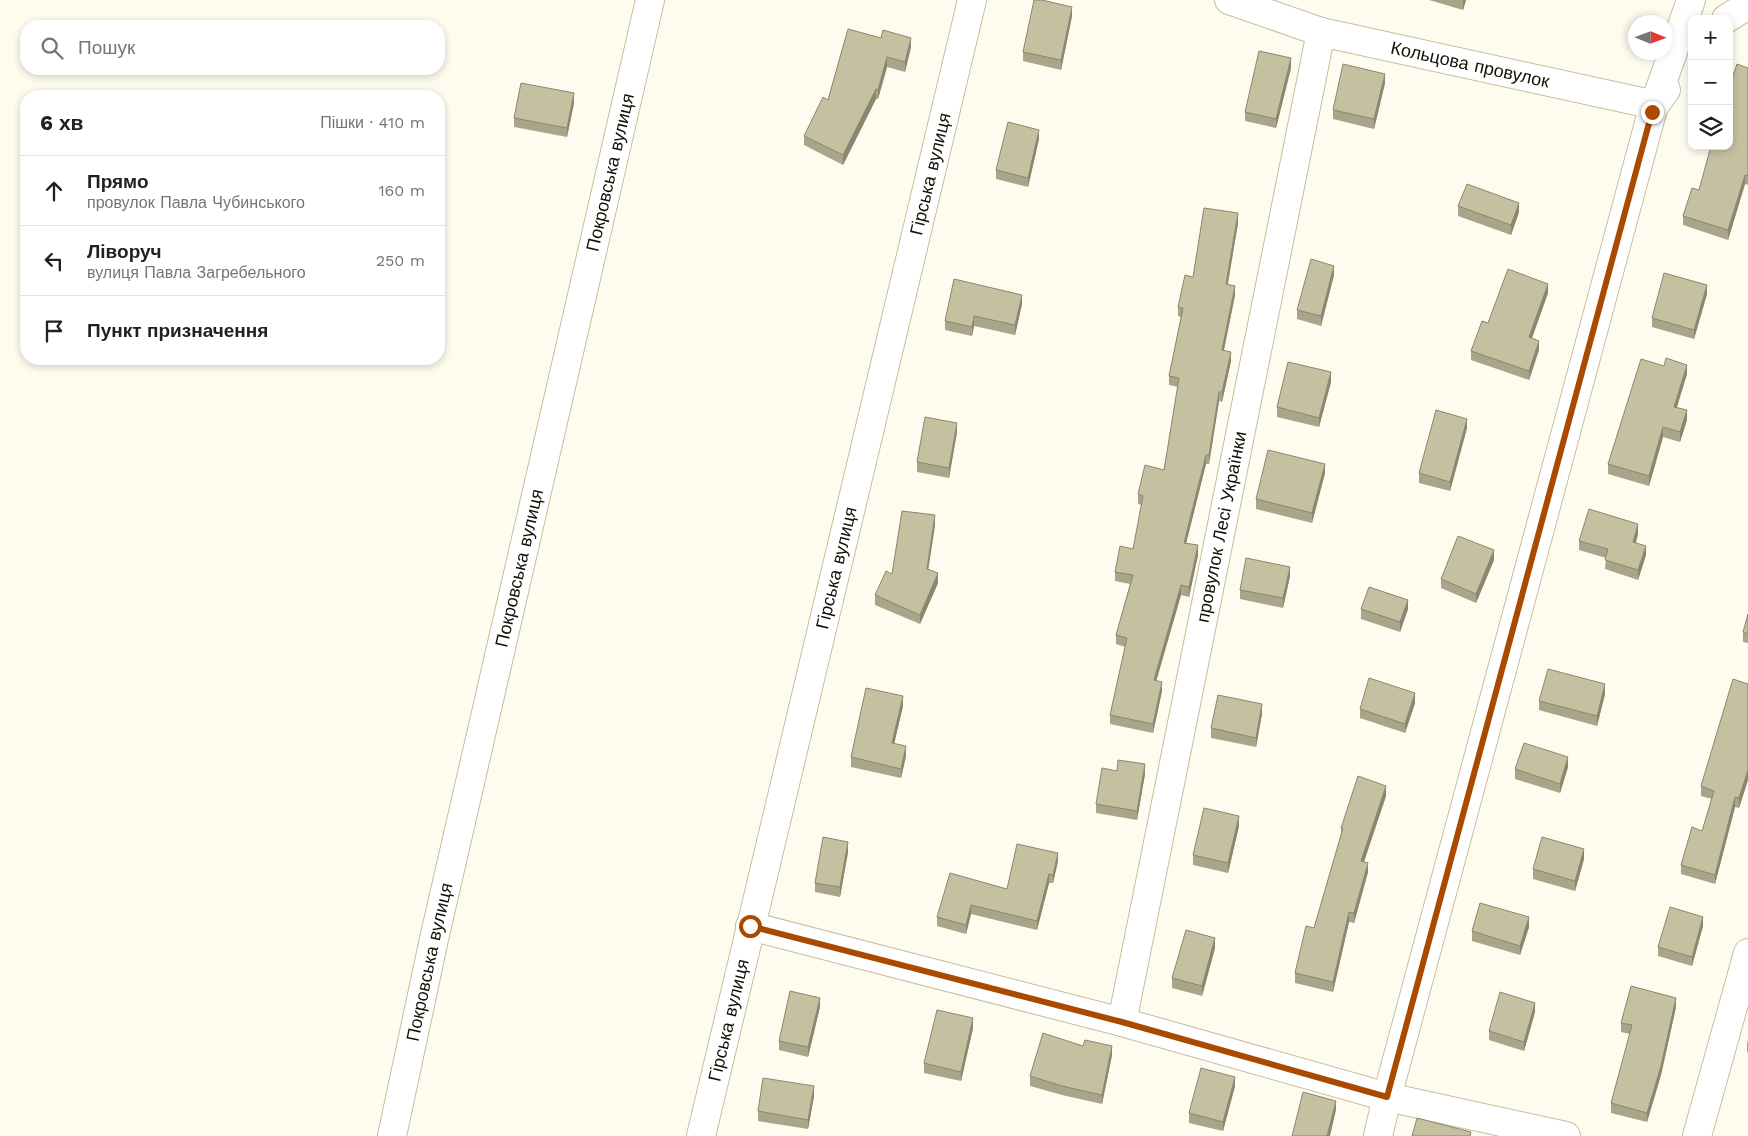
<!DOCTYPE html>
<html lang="uk">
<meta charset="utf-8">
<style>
:root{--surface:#fff;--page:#f2f2f2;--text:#202124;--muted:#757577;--line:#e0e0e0}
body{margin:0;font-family:"Work Sans",sans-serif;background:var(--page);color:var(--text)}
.controls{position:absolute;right:15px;top:15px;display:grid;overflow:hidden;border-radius:10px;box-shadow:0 2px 8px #0003}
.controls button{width:45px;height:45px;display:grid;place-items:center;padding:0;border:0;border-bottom:1px solid var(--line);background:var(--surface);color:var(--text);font:25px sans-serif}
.compass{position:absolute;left:1628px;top:15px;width:45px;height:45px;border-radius:50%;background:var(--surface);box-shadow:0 2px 8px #0003;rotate:91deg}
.stop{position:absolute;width:15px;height:15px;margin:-11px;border:4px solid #aa4a01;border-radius:50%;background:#fff}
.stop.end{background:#aa4a01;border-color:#fff;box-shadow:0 1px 5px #0008}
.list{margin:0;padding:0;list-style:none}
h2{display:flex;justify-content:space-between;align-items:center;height:65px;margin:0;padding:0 20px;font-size:21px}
h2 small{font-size:16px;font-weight:400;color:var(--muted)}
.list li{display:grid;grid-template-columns:32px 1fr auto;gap:15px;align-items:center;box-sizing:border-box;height:70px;padding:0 20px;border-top:1px solid var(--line)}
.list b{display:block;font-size:19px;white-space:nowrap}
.list p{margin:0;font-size:16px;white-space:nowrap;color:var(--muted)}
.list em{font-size:16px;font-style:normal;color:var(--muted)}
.icon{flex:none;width:28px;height:28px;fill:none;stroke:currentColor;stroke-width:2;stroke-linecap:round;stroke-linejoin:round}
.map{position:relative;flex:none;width:1748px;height:1136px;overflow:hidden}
.search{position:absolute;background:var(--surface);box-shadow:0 2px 8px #0003;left:20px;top:20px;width:425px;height:55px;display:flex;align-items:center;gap:12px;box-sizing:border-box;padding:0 18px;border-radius:20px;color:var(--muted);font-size:19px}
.panel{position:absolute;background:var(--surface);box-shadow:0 2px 8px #0003;left:20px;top:90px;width:425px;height:275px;border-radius:20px}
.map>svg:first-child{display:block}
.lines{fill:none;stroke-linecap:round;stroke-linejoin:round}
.minor-casing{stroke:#c5bf9f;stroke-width:30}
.minor{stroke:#fff;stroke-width:28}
.wall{fill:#a9a58a}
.shaded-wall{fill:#8a8670}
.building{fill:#c5c0a0;stroke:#8a8670}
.route{stroke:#aa4a01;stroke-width:6}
.labels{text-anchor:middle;stroke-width:5;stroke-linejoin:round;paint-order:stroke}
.street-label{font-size:18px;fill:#131106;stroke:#fefcef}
</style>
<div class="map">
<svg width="1748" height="1136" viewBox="0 0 1748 1136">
<rect width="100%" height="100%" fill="#fefcef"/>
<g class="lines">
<g class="minor-casing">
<g id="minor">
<path id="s1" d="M1229 0 1321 32 1655 105 1666 90"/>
<path d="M1726 19 1748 5"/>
<path d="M750 926 1122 1022 1387 1097 1566 1136"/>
<path id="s2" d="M1122 1022 1321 32"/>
<path id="s3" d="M392 1136 434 939 650 0"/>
<path id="s4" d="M701 1136 972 0"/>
<path d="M1378 1136 1387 1097 1652 112 1691 0"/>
<path d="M1697 1136 1748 953"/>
</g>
</g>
<use href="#minor" class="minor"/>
</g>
<g class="wall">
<path d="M1429 0H1466L1463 10Z"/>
<path d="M1072 16 1061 70 1023 61V52Z"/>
<path d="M848 29 911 47 905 72 887 67 878 99H876L843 165 804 145V136L828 100Z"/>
<path d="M1291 68 1276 128 1245 121V112Z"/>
<path d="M1748 68V185L1745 184 1728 240 1683 225V216L1699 190Z"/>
<path d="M1385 83 1374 129 1333 119V110Z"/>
<path d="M574 103 567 137 514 127V118Z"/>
<path d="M1039 139 1028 187 996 179V170Z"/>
<path d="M1458 206 1519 212 1511 235 1458 216Z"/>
<path d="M1238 223 1228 284 1235 295 1224 350 1231 361 1222 402 1219 401 1209 464H1206L1186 543 1198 555 1189 597 1181 595 1156 680 1162 691 1153 733 1110 724V715L1125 647 1116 644V635L1130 584 1115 581V572L1133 549 1142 505 1138 504V494L1164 470 1178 387 1169 385V376L1181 317 1178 316V307L1193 277Z"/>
<path d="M1334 275 1321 326 1297 319V310Z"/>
<path d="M1548 293 1532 338 1539 350 1529 380 1471 360V351L1488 323Z"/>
<path d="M1707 294 1694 339 1652 327V318Z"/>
<path d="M1022 304 1015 335 974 326 972 336 945 330V321Z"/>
<path d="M1687 374 1677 407 1687 420 1680 442 1663 437 1649 486 1608 474V464Z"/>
<path d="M1331 382 1319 427 1277 417V407Z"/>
<path d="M1467 428 1450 491 1419 483V473Z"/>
<path d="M957 432 949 478 917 472V462Z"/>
<path d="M1325 473 1312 523 1256 509V499Z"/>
<path d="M935 525 928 569 938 583 920 624 875 605V595Z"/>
<path d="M1638 534 1636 543 1646 555 1638 580 1605 569 1606 558 1579 550V541Z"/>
<path d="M1494 560 1476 603 1441 588V579Z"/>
<path d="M1290 576 1283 608 1240 599V590Z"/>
<path d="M1361 609H1408L1400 632 1361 619Z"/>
<path d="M1748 614V643L1743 642V632Z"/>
<path d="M1748 684V780L1739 808 1735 807 1715 884 1681 874V865L1702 831 1712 799 1701 796V786Z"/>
<path d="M1605 694 1597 726 1539 710V701Z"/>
<path d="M1415 703 1405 733 1360 718V709Z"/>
<path d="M903 706 894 744 906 756 901 778 851 767V757Z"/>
<path d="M1262 714 1256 747 1211 738V728Z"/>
<path d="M1568 767 1560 793 1515 779V769Z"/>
<path d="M1117 771 1145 774 1137 820 1096 813V804Z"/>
<path d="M1386 796 1364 862 1368 872 1354 923 1349 922 1333 992 1295 983V973L1314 928 1341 836V828Z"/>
<path d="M1239 826 1228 873 1193 865V855Z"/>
<path d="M848 852 840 897 815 892V883Z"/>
<path d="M1584 859 1575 891 1533 879V869Z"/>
<path d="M1058 861 1053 883H1049L1037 930 971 914 966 934 937 926V917L1007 889Z"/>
<path d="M1703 926 1692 966 1658 956V947Z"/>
<path d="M1529 927 1520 955 1472 941V931Z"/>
<path d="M1215 948 1202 996 1172 988V978Z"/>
<path d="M820 1007 808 1057 779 1050V1041Z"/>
<path d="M1676 1007 1661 1075 1647 1122 1611 1113V1103L1630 1034 1621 1032V1023Z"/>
<path d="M1535 1012 1524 1051 1489 1040V1031Z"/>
<path d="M973 1028 961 1081 924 1073V1063Z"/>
<path d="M1748 1040V1053L1747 1052V1043Z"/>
<path d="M1112 1055 1102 1104 1062 1095 1030 1086V1076Z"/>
<path d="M1235 1086 1223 1131 1189 1123V1113Z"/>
<path d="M814 1096 808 1129 758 1121V1111Z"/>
</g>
<g class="shaded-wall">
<path d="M1463 0H1466L1463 10Z"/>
<path d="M1072 7V16L1061 70V60Z"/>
<path d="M911 38V47L905 72V62Z"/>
<path d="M887 57V67L878 99V90Z"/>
<path d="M1291 58V68L1276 128V119Z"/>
<path d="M1385 74V83L1374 129V119Z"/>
<path d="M876 89V99L843 165V155Z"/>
<path d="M574 93V103L567 137V128Z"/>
<path d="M1039 130V139L1028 187V178Z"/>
<path d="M1745 175V184L1728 240V230Z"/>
<path d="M1519 203V212L1511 235V225Z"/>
<path d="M1238 213V223L1226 293V284Z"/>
<path d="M1334 266V275L1321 326V316Z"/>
<path d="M1548 284V293L1529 346V337Z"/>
<path d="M1707 285V294L1694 339V330Z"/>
<path d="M1235 286V295L1222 359V350Z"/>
<path d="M1022 295V304L1015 335V325Z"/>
<path d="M974 316V326L972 336V327Z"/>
<path d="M1539 341V350L1529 380V371Z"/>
<path d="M1231 352V361L1222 402V392Z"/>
<path d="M1687 365V374L1674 416V407Z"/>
<path d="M1331 372V382L1319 427V418Z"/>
<path d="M1219 392V401L1209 464V455Z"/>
<path d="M1687 410V420L1680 442V432Z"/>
<path d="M1467 419V428L1450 491V482Z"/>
<path d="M957 423V432L949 478V468Z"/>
<path d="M1663 427V437L1649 486V476Z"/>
<path d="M1206 455V464L1184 552V543Z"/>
<path d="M1325 464V473L1312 523V513Z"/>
<path d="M935 515V525L927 578V569Z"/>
<path d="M1638 524V534L1633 551V542Z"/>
<path d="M1198 545V555L1189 597V587Z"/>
<path d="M1646 546V555L1638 580V570Z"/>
<path d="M1494 550V560L1476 603V594Z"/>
<path d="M1290 567V576L1283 608V598Z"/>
<path d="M938 573V583L920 624V615Z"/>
<path d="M1181 585V595L1154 689V680Z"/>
<path d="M1408 600V609L1400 632V622Z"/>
<path d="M1162 682V691L1153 733V724Z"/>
<path d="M1605 684V694L1597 726V716Z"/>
<path d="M1415 693V703L1405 733V724Z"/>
<path d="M903 696V706L892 753V743Z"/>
<path d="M1262 704V714L1256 747V738Z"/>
<path d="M906 746V756L901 778V769Z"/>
<path d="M1568 757V767L1560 793V784Z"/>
<path d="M1145 764V774L1137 820V811Z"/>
<path d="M1748 770V780L1739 808V798Z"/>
<path d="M1386 786V796L1361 870V861Z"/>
<path d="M1735 797V807L1715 884V875Z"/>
<path d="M1239 816V826L1228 873V863Z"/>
<path d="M848 842V852L840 897V887Z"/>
<path d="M1584 849V859L1575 891V881Z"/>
<path d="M1058 853V861L1053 883V875Z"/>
<path d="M1368 863V872L1354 923V913Z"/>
<path d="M1049 874V883L1037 930V921Z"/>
<path d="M971 905V914L966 934V925Z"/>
<path d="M1349 912V922L1333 992V982Z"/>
<path d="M1529 917V927L1520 955V946Z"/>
<path d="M1703 917V926L1692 966V957Z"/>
<path d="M1215 938V948L1202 996V986Z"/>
<path d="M820 998V1007L808 1057V1047Z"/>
<path d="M1676 998V1007L1661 1075 1647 1122V1113Z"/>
<path d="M1535 1003V1012L1524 1051V1042Z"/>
<path d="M973 1018V1028L961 1081V1072Z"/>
<path d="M1112 1046V1055L1102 1104V1095Z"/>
<path d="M1235 1077V1086L1223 1131V1122Z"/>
<path d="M814 1086V1096L808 1129V1120Z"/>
<path d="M1336 1101V1110L1330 1136H1327Z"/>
</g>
<g class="building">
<path d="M1034 0H1042L1072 7 1061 60 1023 52Z"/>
<path d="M848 29 881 38 883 30 911 38 905 62 887 57 878 90 876 89 843 155 804 136 823 97 828 100Z"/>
<path d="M1259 51 1291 58 1276 119 1245 112Z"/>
<path d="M1343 64 1385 74 1374 119 1333 110Z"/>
<path d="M1737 64 1748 68V176L1745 175 1728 230 1683 216 1692 188 1699 190 1711 146H1729V87Z"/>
<path d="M521 83 574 93 567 128 514 118Z"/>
<path d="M1008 122 1039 130 1028 178 996 170Z"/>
<path d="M1467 184 1519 203 1511 225 1458 206Z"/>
<path d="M1204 208 1238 213 1226 284 1235 286 1222 350 1231 352 1222 392H1219L1209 455H1206L1184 543 1198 545 1189 587 1181 585 1154 680 1162 682 1153 724 1110 715 1127 638 1116 635 1133 575 1115 572 1120 546 1133 549 1143 496 1138 494 1145 465 1164 470 1179 378 1169 376 1183 308 1178 307 1185 275 1193 277Z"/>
<path d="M1311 259 1334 266 1321 316 1297 310Z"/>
<path d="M1508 269 1548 284 1529 337 1539 341 1529 371 1471 351 1482 321 1488 323Z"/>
<path d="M1664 273 1707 285 1694 330 1652 318Z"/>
<path d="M954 279 1022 295 1015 325 974 316 972 327 945 321Z"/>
<path d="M1666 358 1687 365 1674 407 1687 410 1680 432 1663 427 1649 476 1608 464 1641 359 1664 366Z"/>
<path d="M1288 362 1331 372 1319 418 1277 407Z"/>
<path d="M1436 410 1467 419 1450 482 1419 473Z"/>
<path d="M925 417 957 423 949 468 917 462Z"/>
<path d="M1268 450 1325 464 1312 513 1256 499Z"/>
<path d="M1589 509 1638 524 1633 542 1646 546 1638 570 1605 560 1608 549 1579 541Z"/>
<path d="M902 511 935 515 927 569 938 573 920 615 875 595 886 571 892 574Z"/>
<path d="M1458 536 1494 550 1476 594 1441 579Z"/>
<path d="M1246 558 1290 567 1283 598 1240 590Z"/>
<path d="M1369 587 1408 600 1400 622 1361 609Z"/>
<path d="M1748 614V634L1743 632Z"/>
<path d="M1548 669 1605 684 1597 716 1539 701Z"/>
<path d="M1369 678 1415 693 1405 724 1360 709Z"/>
<path d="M1733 679 1748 684V770L1739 798 1735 797 1715 875 1681 865 1692 827 1702 831 1714 791 1701 786Z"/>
<path d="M866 688 903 696 892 743 906 746 901 769 851 757Z"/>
<path d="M1218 695 1262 704 1256 738 1211 728Z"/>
<path d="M1524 743 1568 757 1560 784 1515 769Z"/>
<path d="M1118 760 1145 764 1137 811 1096 804 1102 768 1117 771Z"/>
<path d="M1358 776 1386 786 1361 861 1368 863 1354 913 1349 912 1333 982 1295 973 1306 926 1314 928 1343 828H1341Z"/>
<path d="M1204 808 1239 816 1228 863 1193 855Z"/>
<path d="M823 837 848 842 840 887 815 883Z"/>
<path d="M1542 837 1584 849 1575 881 1533 869Z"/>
<path d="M1017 844 1058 853 1053 875 1049 874 1037 921 971 905 966 925 937 917 950 873 1007 889Z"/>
<path d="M1480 903 1529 917 1520 946 1472 931Z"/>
<path d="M1670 907 1703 917 1692 957 1658 947Z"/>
<path d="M1186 930 1215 938 1202 986 1172 978Z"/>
<path d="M1631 986 1676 998 1661 1066 1647 1113 1611 1103 1632 1025 1621 1023Z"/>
<path d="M790 991 820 998 808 1047 779 1041Z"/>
<path d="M1500 992 1535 1003 1524 1042 1489 1031Z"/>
<path d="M937 1010 973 1018 961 1072 924 1063Z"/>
<path d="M1043 1033 1083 1046 1085 1040 1112 1046 1102 1095 1062 1086 1030 1076Z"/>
<path d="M1201 1068 1235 1077 1223 1122 1189 1113Z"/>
<path d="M763 1078 814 1086 808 1120 758 1111Z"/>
<path d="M1303 1092 1336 1101 1327 1136H1292Z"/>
<path d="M1417 1118 1471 1132 1470 1136H1412Z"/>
</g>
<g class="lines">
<path class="route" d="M750 926 1122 1022 1387 1097 1652 112"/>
</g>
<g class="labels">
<g class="street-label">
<text dy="6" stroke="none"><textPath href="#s1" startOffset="250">Кольцова провулок</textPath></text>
<text dy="6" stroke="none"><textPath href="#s3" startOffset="988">Покровська вулиця</textPath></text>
<text dy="6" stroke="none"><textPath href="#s4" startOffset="989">Гірська вулиця</textPath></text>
<text dy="6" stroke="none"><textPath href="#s2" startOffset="505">провулок Лесі Українки</textPath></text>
<text dy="6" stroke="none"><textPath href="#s3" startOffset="582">Покровська вулиця</textPath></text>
<text dy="6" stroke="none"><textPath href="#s4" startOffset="584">Гірська вулиця</textPath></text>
<text dy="6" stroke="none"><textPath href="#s3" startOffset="178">Покровська вулиця</textPath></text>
<text dy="6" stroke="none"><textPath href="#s4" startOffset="119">Гірська вулиця</textPath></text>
</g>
</g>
</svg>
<div class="controls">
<button>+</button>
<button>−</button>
<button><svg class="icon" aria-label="layers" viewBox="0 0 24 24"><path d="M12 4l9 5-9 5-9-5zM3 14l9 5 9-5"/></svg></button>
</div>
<svg class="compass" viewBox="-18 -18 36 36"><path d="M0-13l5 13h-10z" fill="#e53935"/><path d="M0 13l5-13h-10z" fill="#757577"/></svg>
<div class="stop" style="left:750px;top:926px"></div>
<div class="stop end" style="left:1652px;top:112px"></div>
<div class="search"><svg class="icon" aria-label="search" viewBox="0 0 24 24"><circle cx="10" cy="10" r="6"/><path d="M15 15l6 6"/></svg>Пошук</div>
<section class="panel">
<h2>6 хв<small>Пішки · 410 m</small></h2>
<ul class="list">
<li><svg class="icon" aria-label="ahead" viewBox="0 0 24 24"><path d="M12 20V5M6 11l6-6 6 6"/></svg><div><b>Прямо</b><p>провулок Павла Чубинського</p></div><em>160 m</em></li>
<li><svg class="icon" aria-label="left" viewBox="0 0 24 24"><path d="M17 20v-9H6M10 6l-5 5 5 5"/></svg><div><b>Ліворуч</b><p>вулиця Павла Загребельного</p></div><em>250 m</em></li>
<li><svg class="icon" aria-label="arrive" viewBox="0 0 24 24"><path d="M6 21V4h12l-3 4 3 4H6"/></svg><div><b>Пункт призначення</b></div></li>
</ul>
</section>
</div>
